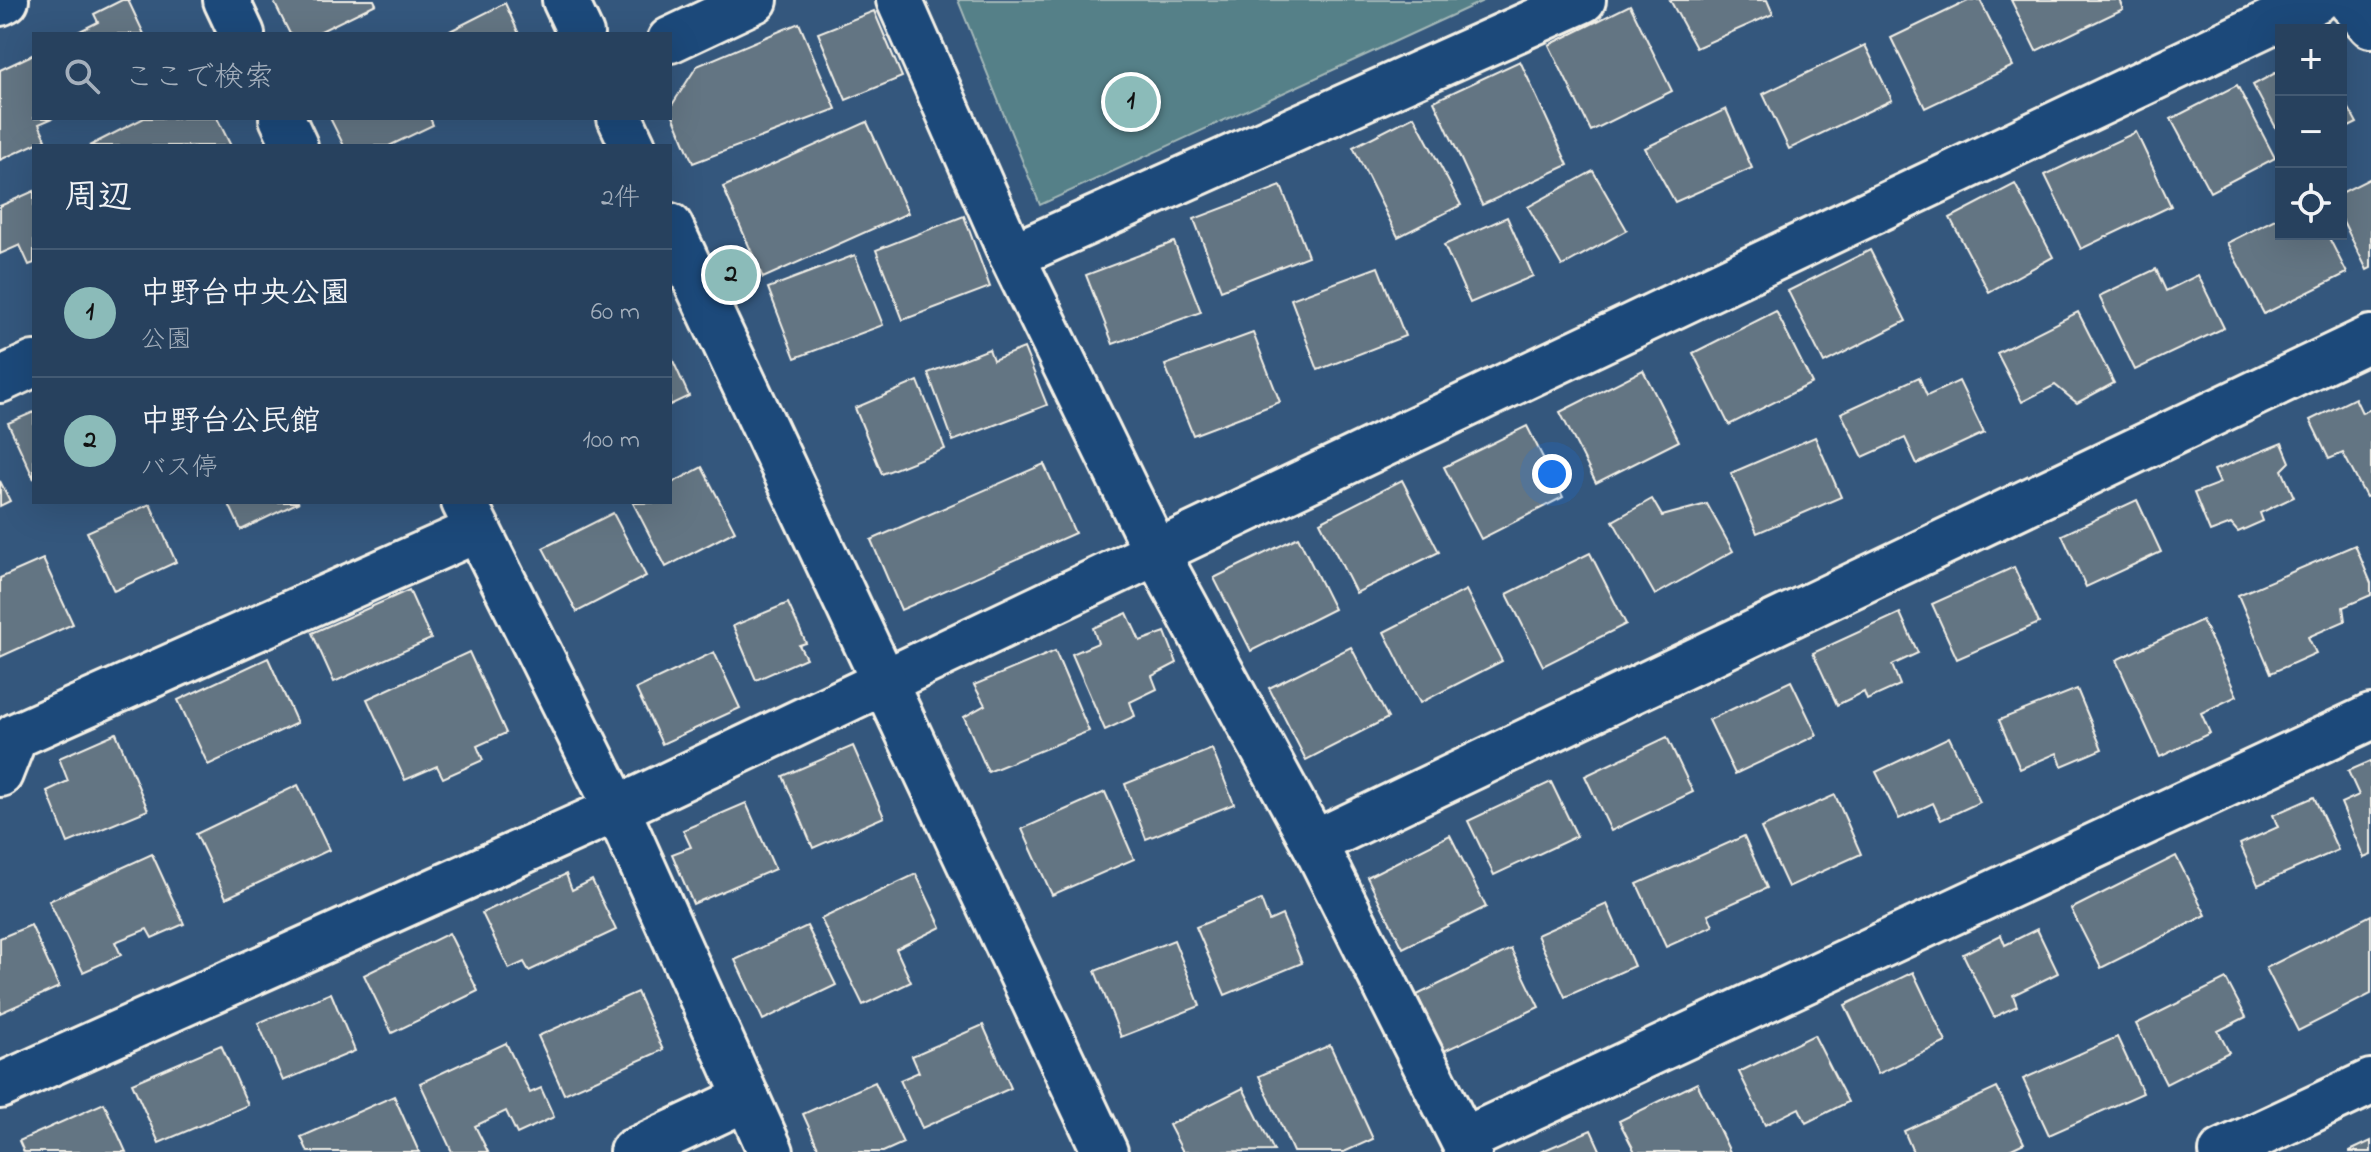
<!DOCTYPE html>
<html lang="ja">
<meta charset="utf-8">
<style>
:root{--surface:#27415e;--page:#334c67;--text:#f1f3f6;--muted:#a4afbc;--line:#435a73;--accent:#8bbbb9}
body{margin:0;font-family:"Indie Flower","Klee One",sans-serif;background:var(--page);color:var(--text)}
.controls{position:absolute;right:24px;top:24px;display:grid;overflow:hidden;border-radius:0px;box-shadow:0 8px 32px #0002}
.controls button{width:72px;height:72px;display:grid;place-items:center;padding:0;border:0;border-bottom:2px solid var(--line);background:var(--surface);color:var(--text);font:40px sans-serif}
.you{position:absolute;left:1552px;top:474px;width:28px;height:28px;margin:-20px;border:6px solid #fff;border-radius:50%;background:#1a73e8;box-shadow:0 0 0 12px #1a73e833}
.badge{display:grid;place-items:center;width:52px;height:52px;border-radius:50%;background:var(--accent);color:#111;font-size:26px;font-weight:700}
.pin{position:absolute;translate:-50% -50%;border:4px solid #fff;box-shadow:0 2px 8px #0006}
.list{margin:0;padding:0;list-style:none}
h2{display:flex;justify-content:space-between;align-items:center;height:104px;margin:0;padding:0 32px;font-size:34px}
h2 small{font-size:26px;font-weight:400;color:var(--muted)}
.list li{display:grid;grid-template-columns:52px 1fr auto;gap:24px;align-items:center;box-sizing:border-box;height:128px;padding:0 32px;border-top:2px solid var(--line)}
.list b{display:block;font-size:30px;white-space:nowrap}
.list p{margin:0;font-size:26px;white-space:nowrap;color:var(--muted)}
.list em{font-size:26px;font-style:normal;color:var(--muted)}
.icon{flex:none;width:44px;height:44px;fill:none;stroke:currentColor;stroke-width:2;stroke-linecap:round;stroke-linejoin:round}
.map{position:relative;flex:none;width:2371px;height:1152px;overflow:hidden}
.search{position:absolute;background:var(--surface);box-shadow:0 8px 32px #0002;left:32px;top:32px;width:640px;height:88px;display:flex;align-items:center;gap:20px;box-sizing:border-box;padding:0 28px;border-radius:0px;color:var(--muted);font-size:30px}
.panel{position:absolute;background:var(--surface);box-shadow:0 8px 32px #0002;left:32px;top:144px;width:640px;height:360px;border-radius:0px}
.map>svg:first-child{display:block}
.green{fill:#558088;stroke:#a4b8b8;stroke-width:2}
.building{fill:#647483;stroke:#f4f1e8;stroke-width:2}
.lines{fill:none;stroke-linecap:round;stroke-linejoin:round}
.minor-casing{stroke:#f4f1e8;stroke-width:50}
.tertiary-casing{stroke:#f4f1e8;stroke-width:50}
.minor{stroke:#1f4a7a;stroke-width:44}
.tertiary{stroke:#1f4a7a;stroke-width:44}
</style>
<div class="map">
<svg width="2371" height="1152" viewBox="0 0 2371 1152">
<rect width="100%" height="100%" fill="#34577d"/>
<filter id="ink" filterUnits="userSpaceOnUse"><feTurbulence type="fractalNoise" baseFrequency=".0125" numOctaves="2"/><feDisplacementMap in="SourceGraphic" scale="16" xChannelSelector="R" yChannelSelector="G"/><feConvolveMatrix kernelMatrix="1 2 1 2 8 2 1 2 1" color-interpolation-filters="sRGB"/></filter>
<g filter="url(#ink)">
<path class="green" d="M958 0H1485L1040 205Z"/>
<g class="building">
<path d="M122 0H128L144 34H74L98 22 94 14Z"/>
<path d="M273 0H374L376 4 315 34H290Z"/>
<path d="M1670 0H1767L1773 14 1696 48Z"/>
<path d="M1970 0H1980L2013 66 1925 108 1891 38Z"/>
<path d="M2011 0H2119L2123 9 2036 51Z"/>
<path d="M505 3 519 34H444Z"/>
<path d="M1630 5 1672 91 1591 131 1549 45Z"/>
<path d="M874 11 902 77 846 100 818 33Z"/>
<path d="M799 23 836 109 693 163 670 108 697 66Z"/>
<path d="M1865 45 1892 100 1789 149 1763 94Z"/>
<path d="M34 54V118H53L39 124 46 139 0 160V70Z"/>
<path d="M1520 61 1568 165 1482 205 1434 101Z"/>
<path d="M2281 70V137L2253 85Z"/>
<path d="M2237 85 2275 158 2210 192 2171 119Z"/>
<path d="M2341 94 2357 123 2341 131Z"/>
<path d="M1726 109 1752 168 1675 202 1645 148Z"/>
<path d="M1414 116 1461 205 1398 237 1353 147Z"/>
<path d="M144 118H217L231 146H89Z"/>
<path d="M330 118H430L433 125 389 146H344Z"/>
<path d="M867 122 908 213 763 278 723 187Z"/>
<path d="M2136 132 2171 206 2081 249 2045 175Z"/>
<path d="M1593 171 1627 230 1562 266 1528 207Z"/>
<path d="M2371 178V268L2367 270 2341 217V193Z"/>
<path d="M2015 184 2053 257 1989 292 1950 218Z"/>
<path d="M1281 186 1308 256 1221 290 1194 219Z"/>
<path d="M34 191V263L29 265 20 245 0 254V206Z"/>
<path d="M964 216 990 287 903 320 876 250Z"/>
<path d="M2281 216V234H2327L2347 273 2264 314 2227 243Z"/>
<path d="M1507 217 1533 276 1470 303 1444 245Z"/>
<path d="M1174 242 1201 312 1113 344 1086 275Z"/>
<path d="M1870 250 1906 321 1824 363 1788 291Z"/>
<path d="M855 255 883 325 795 358 768 288Z"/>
<path d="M1378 267 1405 336 1318 370 1291 299Z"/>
<path d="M2156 269 2166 291 2198 275 2224 328 2135 370 2099 296Z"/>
<path d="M1776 311 1812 383 1729 425 1693 353Z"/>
<path d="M2078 312 2114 383 2077 403 2055 385 2022 402 1997 353Z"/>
<path d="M1253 333 1280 402 1193 435 1165 365Z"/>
<path d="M1024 348 1047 405 953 441 928 373 989 349 993 360Z"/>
<path d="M670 354 689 396 670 405Z"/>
<path d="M1643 370 1679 441 1596 483 1560 412Z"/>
<path d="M1919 377 1927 396 1959 381 1984 433 1917 464 1905 438 1863 457 1841 413Z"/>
<path d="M918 381 945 449 882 474 855 408Z"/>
<path d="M2355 398 2362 413 2371 409V495L2366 497 2343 453 2329 459 2310 420Z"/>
<path d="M34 412V479L8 423Z"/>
<path d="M1527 426 1563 497 1481 539 1444 467Z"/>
<path d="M1815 437 1841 497 1757 533 1731 473Z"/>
<path d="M2282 443 2290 462 2282 470 2294 497 2260 513 2263 521 2238 532 2231 524 2210 532 2194 493 2220 483 2214 470Z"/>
<path d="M1044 464 1075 533 901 610 871 540Z"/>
<path d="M702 467 735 531 666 567 633 503 670 502V484Z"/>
<path d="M1402 480 1439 552 1356 593 1320 522Z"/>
<path d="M0 481 10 501 0 506Z"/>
<path d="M1652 499 1662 516 1707 504 1733 551 1655 595 1613 521Z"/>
<path d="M2137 500 2161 552 2086 587 2062 535Z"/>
<path d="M228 502H299L241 530Z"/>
<path d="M150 504 176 562 114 591 87 532Z"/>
<path d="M613 513 646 576 577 612 543 548Z"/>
<path d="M1298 537 1334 609 1251 651 1214 578Z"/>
<path d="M2355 545 2371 583V595L2343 607 2345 621 2308 637 2316 653 2271 673 2238 595Z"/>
<path d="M1590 553 1626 624 1543 666 1507 594Z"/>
<path d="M43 559 73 624 0 657V578Z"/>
<path d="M2014 567 2039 623 1957 659 1932 604Z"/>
<path d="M409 590 431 639 334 682 312 633Z"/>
<path d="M1466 590 1502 661 1420 703 1384 632Z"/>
<path d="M788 603 806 643 799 645 806 658 756 680 733 626Z"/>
<path d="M1127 613 1140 641 1165 632 1177 663 1152 676 1157 689 1130 702 1135 716 1105 730 1072 654 1098 643 1093 628Z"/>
<path d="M1900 613 1918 653 1892 665 1900 685 1867 700 1864 692 1837 705 1813 653Z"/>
<path d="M2202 620 2237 696 2201 713 2210 733 2160 757 2116 660Z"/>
<path d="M1351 647 1388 718 1306 760 1269 688Z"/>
<path d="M1055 651 1089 731 988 772 964 717 985 705 974 685Z"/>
<path d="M469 652 506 733 477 746 483 760 443 778 437 766 405 780 367 699Z"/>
<path d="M714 652 740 708 662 744 636 689Z"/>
<path d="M268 658 297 723 208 765 178 700Z"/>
<path d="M1791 681 1817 735 1735 774 1709 720Z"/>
<path d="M2077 689 2102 749 2062 766 2057 753 2020 769 1999 720Z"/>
<path d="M116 733 148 810 68 843 47 791 68 781 59 758Z"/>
<path d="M1667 737 1693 792 1611 831 1585 776Z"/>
<path d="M1949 737 1980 802 1941 820 1933 803 1899 819 1876 772Z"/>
<path d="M853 746 884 817 813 848 783 776Z"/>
<path d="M1212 749 1234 804 1146 839 1125 784Z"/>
<path d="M2371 761V855L2364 858 2341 803 2359 795 2348 771Z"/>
<path d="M1551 782 1577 836 1494 875 1468 821Z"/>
<path d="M298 785 329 850 226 898 196 834Z"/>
<path d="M1105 792 1134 859 1052 895 1022 829Z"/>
<path d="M1835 795 1861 854 1788 887 1761 828Z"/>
<path d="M2314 797 2338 850 2258 885 2240 844 2278 827 2273 815Z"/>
<path d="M746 803 775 869 693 904 672 854 691 847 683 830Z"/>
<path d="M1450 835 1486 907 1403 948 1367 877Z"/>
<path d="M1744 836 1767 888 1708 914 1713 926 1666 947 1637 884Z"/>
<path d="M152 854 184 924 152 938 147 929 115 942 121 955 83 972 49 901Z"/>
<path d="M2176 856 2206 915 2101 968 2071 909Z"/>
<path d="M566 874 572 890 592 880 616 930 529 971 524 962 509 969 482 913Z"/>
<path d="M916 874 941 927 896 949 911 982 863 1005 821 919Z"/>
<path d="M1261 900 1269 921 1282 915 1302 963 1225 995 1196 927Z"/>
<path d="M1607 904 1634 966 1565 997 1537 935Z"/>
<path d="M2371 915V994L2298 1031 2266 968Z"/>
<path d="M31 925 59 987 0 1013V938Z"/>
<path d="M807 926 836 985 763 1020 735 960Z"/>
<path d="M2037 929 2058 973 2013 995 2017 1006 1994 1017 1963 954 2001 935 2005 945Z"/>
<path d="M449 933 478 991 392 1033 364 975Z"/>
<path d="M1174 940 1200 1006 1121 1037 1095 971Z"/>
<path d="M1511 949 1539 1007 1444 1051 1417 995Z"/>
<path d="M1913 972 1946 1042 1878 1074 1845 1005Z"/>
<path d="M2226 979 2246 1017 2218 1031 2229 1052 2166 1084 2136 1024Z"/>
<path d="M637 992 663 1050 564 1094 538 1036Z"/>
<path d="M331 993 355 1051 283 1081 258 1023Z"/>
<path d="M983 1025 1011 1088 922 1128 900 1080 919 1072 912 1056Z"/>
<path d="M1814 1035 1848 1102 1806 1123 1799 1108 1765 1125 1739 1072Z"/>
<path d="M2117 1037 2143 1093 2049 1135 2023 1079Z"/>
<path d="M506 1043 530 1093 541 1088 554 1117 517 1134 506 1111 475 1126 488 1152H452L420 1083Z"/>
<path d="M221 1045 248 1105 159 1143 132 1083Z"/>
<path d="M1330 1045 1373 1139 1344 1152H1293L1259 1076Z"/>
<path d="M875 1082 903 1143 883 1152H820L803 1114Z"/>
<path d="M1697 1083 1730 1152H1635L1619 1121Z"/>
<path d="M1243 1088 1274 1151 1183 1152 1169 1125Z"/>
<path d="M1997 1088 2024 1143 2005 1152H1913L1904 1131Z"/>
<path d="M394 1096 419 1152H308L301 1137Z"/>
<path d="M104 1103 126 1152H24L19 1141Z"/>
<path d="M1591 1130 1601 1152H1540Z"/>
<path d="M2371 1141V1152H2350V1151Z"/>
</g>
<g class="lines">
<g class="minor-casing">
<g id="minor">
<path d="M226 0 242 34"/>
<path d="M899 0 1012 256 1156 552 1314 843 1469 1152"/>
<path d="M2349 0 2371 25"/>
<path d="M670 40 755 0"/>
<path d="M282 118 295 146"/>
<path d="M1012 256 1583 0"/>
<path d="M0 380 34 364"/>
<path d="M464 502 617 809 771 1152"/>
<path d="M0 774 15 736 477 530"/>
<path d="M1314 843 2371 338"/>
<path d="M0 1086 617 809 2317 0"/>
<path d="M1464 1140 2371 717"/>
<path d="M632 1152 747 1098"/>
<path d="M2222 1152 2371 1082"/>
</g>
</g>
<g class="tertiary-casing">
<g id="tertiary">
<path d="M565 0 581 34"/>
<path d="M0 3 6 0"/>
<path d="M620 118 633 146"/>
<path d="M670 226 1105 1152"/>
</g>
</g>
<use href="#minor" class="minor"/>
<use href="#tertiary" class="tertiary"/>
</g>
</g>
</svg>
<div class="controls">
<button>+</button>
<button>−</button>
<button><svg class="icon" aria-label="locate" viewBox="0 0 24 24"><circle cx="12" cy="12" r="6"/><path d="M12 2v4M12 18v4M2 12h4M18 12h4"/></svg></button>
</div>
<div class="you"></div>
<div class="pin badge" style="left:1131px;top:102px">1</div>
<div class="pin badge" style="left:731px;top:275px">2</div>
<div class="search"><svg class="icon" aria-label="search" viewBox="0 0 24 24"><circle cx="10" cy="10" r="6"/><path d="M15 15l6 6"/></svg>ここで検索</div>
<section class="panel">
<h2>周辺<small>2件</small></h2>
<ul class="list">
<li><span class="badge">1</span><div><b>中野台中央公園</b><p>公園</p></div><em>60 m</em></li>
<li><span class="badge">2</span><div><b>中野台公民館</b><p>バス停</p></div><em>100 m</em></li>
</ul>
</section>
</div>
